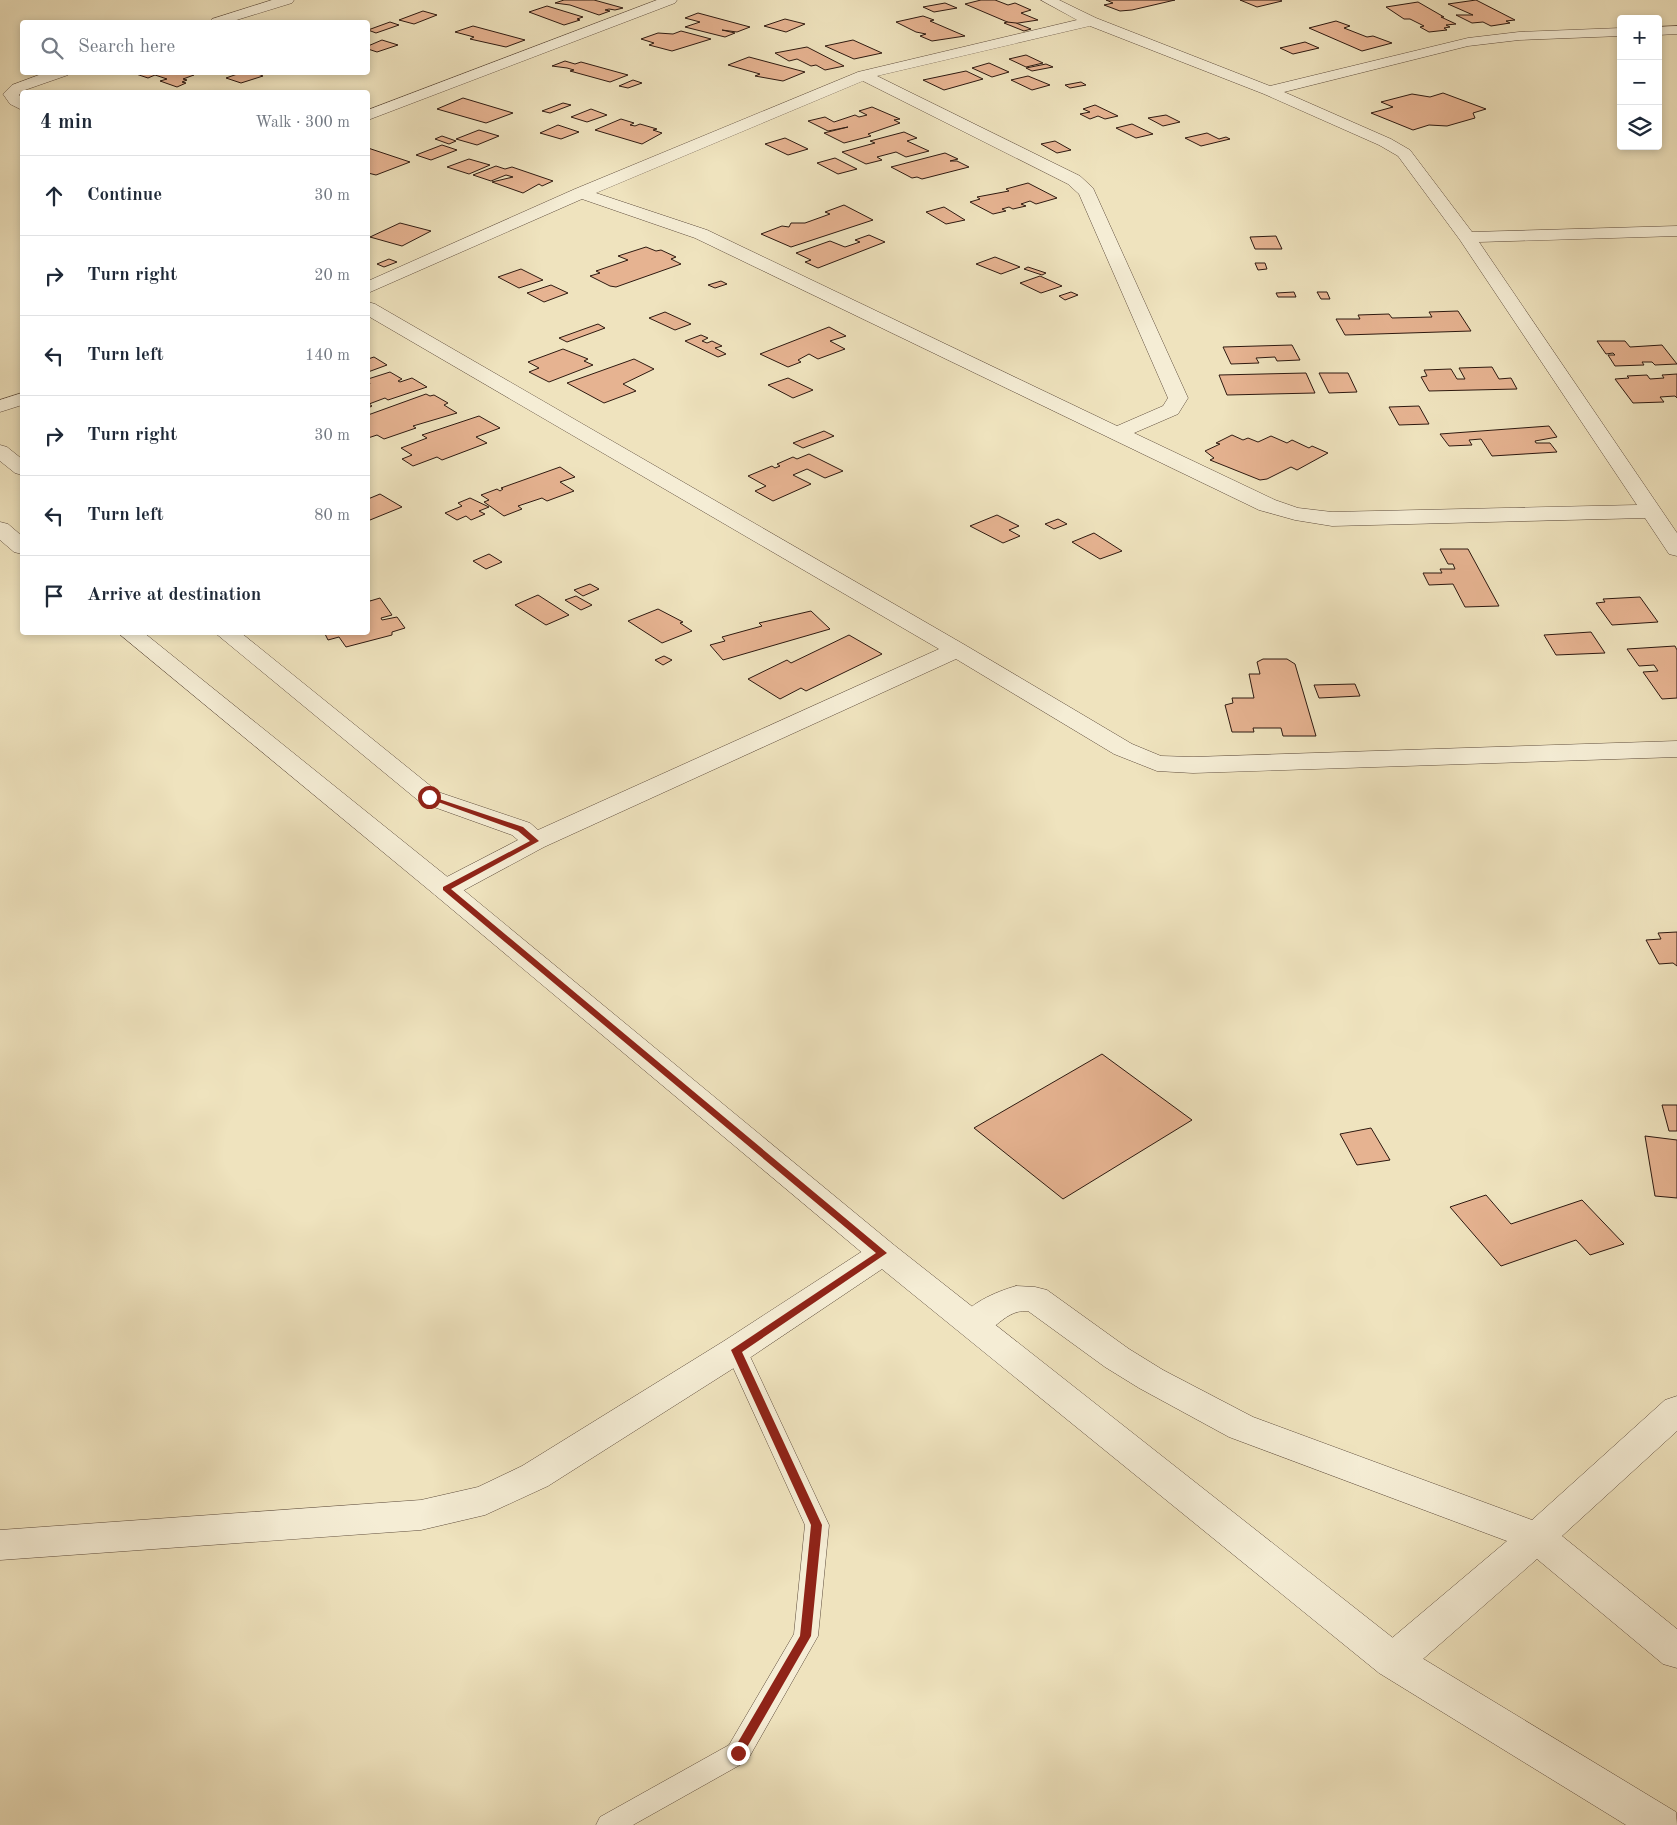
<!DOCTYPE html>
<meta charset="utf-8">
<style>
:root{--surface:#fff;--page:#f2f2f3;--text:#1f2937;--muted:#747a83;--line:#e0e1e3}
body{margin:0;font-family:"Old Standard TT",serif;background:var(--page);color:var(--text)}
.controls{position:absolute;right:15px;top:15px;display:grid;overflow:hidden;border-radius:5px;box-shadow:0 2px 8px #0003}
.controls button{width:45px;height:45px;display:grid;place-items:center;padding:0;border:0;border-bottom:1px solid var(--line);background:var(--surface);color:var(--text);font:25px sans-serif}
.stop{position:absolute;width:15px;height:15px;margin:-11px;border:4px solid #8f2418;border-radius:50%;background:#fff}
.stop.end{background:#8f2418;border-color:#fff;box-shadow:0 1px 5px #0008}
.list{margin:0;padding:0;list-style:none}
h2{display:flex;justify-content:space-between;align-items:center;height:65px;margin:0;padding:0 20px;font-size:21px}
h2 small{font-size:16px;font-weight:400;color:var(--muted)}
.list li{display:grid;grid-template-columns:32px 1fr auto;gap:15px;align-items:center;box-sizing:border-box;height:80px;padding:0 20px;border-top:1px solid var(--line)}
.list b{display:block;font-size:19px;white-space:nowrap}
.list em{font-size:16px;font-style:normal;color:var(--muted)}
.icon{flex:none;width:28px;height:28px;fill:none;stroke:currentColor;stroke-width:2;stroke-linecap:round;stroke-linejoin:round}
.map{position:relative;flex:none;width:1677px;height:1825px;overflow:hidden}
.search{position:absolute;background:var(--surface);box-shadow:0 2px 8px #0003;left:20px;top:20px;width:350px;height:55px;display:flex;align-items:center;gap:12px;box-sizing:border-box;padding:0 18px;border-radius:5px;color:var(--muted);font-size:19px}
.panel{position:absolute;background:var(--surface);box-shadow:0 2px 8px #0003;left:20px;top:90px;width:350px;height:545px;border-radius:5px}
.map>svg:first-child{display:block}
.building{fill:#e6b391;stroke:#2d1910}
.lines{fill:none;stroke-linecap:round;stroke-linejoin:round}
.service-casing{stroke:#5e4c3c;stroke-width:1}
.minor-casing{stroke:#5e4c3c;stroke-width:1}
.tertiary-casing{stroke:#5e4c3c;stroke-width:1}
.service{fill:#f5edd5;fill-rule:evenodd}
.minor{fill:#f5edd5;fill-rule:evenodd}
.tertiary{fill:#f5edd5;fill-rule:evenodd}
.route{fill:#8f2418}
</style>
<div class="map">
<svg width="1677" height="1825" viewBox="0 0 1677 1825">
<rect width="100%" height="100%" fill="#efe3be"/>
<filter id="stains"><feTurbulence type="fractalNoise" baseFrequency=".004" numOctaves="4"/><feColorMatrix values="0 0 0 0 .2 0 0 0 0 .09 0 0 0 0 .02 0 0 0 .5 -.17"/></filter>
<radialGradient id="worn" r=".72"><stop offset=".6" stop-color="#630" stop-opacity="0"/><stop offset="1" stop-color="#630" stop-opacity=".3"/></radialGradient>
<g class="building">
<path d="M564 0H594L623 8 615 10 609 9 605 10 610 11 599 15 570 5 555 3Z"/>
<path d="M981 0H995L1008 5 1015 3 1031 10 1021 13 1038 20 1012 24 965 4Z"/>
<path d="M1106 0H1175L1132 10 1120 11 1104 5 1113 3Z"/>
<path d="M1240 0H1280L1282 1 1257 7Z"/>
<path d="M1476 0 1515 20 1506 21 1510 23 1491 26 1483 22 1472 23 1456 15H1473L1448 4Z"/>
<path d="M1418 2 1444 17H1441L1456 24 1446 25 1450 27 1444 28 1447 30 1429 32 1420 27 1424 26 1410 19H1404L1386 7Z"/>
<path d="M945 3 957 8 934 12 923 7Z"/>
<path d="M547 6 583 17 577 19 580 20 564 25 529 12Z"/>
<path d="M423 11 437 15 414 24 399 20Z"/>
<path d="M698 13 750 27 737 32 722 30 735 33 725 37 685 27 700 22 685 18Z"/>
<path d="M923 16 934 20 930 21 965 36 932 41 920 36 926 34 916 32 896 22Z"/>
<path d="M785 19 805 24 786 32 764 26Z"/>
<path d="M1336 21 1350 26 1344 28 1367 37 1373 36 1392 43 1362 51 1309 28Z"/>
<path d="M390 22 399 25 376 33 368 30Z"/>
<path d="M1007 22 1016 23 1031 29 1024 31 1004 23Z"/>
<path d="M473 26 525 40 506 47 470 39 474 37 455 32Z"/>
<path d="M681 31 711 39 672 51 649 45 654 43 641 39 658 33 673 34Z"/>
<path d="M382 40 398 45 377 52 368 49V46Z"/>
<path d="M853 40 882 53 854 59 825 46Z"/>
<path d="M1305 42 1319 48 1293 54 1280 48Z"/>
<path d="M807 47 844 66 825 70 816 65 811 66 797 59 789 61 775 53Z"/>
<path d="M1026 55 1043 63 1026 67 1009 59Z"/>
<path d="M749 57 805 72 783 81 755 76 760 74 728 65Z"/>
<path d="M565 61 575 64 581 62 628 75 610 82 570 71 574 70 567 68 552 66Z"/>
<path d="M989 63 1009 72 992 77 972 68Z"/>
<path d="M1046 64 1053 67 1032 71 1026 68Z"/>
<path d="M966 71 983 79 944 90 923 80Z"/>
<path d="M190 72 188 74 194 75 183 79 187 80 182 82 186 83 177 87 160 81 167 79 155 75 148 78 133 73Z"/>
<path d="M243 72H253L263 76 241 83 226 78Z"/>
<path d="M1028 76 1050 85 1032 90 1011 80Z"/>
<path d="M633 80 642 83 628 88 619 86Z"/>
<path d="M1081 82 1086 85 1070 88 1065 85Z"/>
<path d="M1443 93 1486 109 1473 113 1475 118 1447 126 1429 125 1413 130 1371 113 1393 107 1381 102 1412 94 1430 97Z"/>
<path d="M463 98 513 113 486 123 437 109Z"/>
<path d="M563 103 571 105 550 113 542 111Z"/>
<path d="M1095 105 1118 116 1105 119 1098 116 1090 119 1080 114 1090 112 1083 109Z"/>
<path d="M872 107 900 119 894 120 900 123 868 134 871 136 844 143 824 133 848 127 828 131 808 121 825 117 834 122 855 115 859 117 867 115 859 111Z"/>
<path d="M591 109 607 115 587 122 571 117Z"/>
<path d="M1166 115 1180 122 1163 126 1148 118Z"/>
<path d="M621 119 634 123 630 125 635 126 640 124 657 129 653 130 662 133 642 144 595 130Z"/>
<path d="M1132 124 1153 134 1136 138 1116 128Z"/>
<path d="M558 125 579 132 561 139 540 133Z"/>
<path d="M479 130 499 136 477 145 456 139Z"/>
<path d="M904 132 917 138 907 141 929 151 906 157 896 152 877 157 882 160 866 164 842 152 875 143 870 141Z"/>
<path d="M1207 133 1219 139 1226 137 1230 139 1201 146 1185 138Z"/>
<path d="M442 136 456 141 449 144 435 139Z"/>
<path d="M785 138 808 149 788 155 765 144Z"/>
<path d="M1055 141 1071 150 1057 153 1041 144Z"/>
<path d="M442 145 457 150 431 160 416 155Z"/>
<path d="M368 148 410 162 376 175 368 173Z"/>
<path d="M945 153 958 159 950 161H957L969 167 922 179 917 177 912 178 891 167Z"/>
<path d="M835 158 857 169 838 174 817 163Z"/>
<path d="M469 159 490 165 469 174 447 167Z"/>
<path d="M496 166 505 169 512 167 553 181 542 186 539 184 523 193 492 182 513 177 506 175 491 181 473 175Z"/>
<path d="M1028 183 1057 198 1036 204 1030 201 1021 204 1026 206 1013 209 1009 207 1002 209 1006 211 993 214 970 202 980 199 977 197 1009 191 1006 189Z"/>
<path d="M844 205 873 220 791 247 761 234 782 226 789 227 791 223H805L830 214 825 212Z"/>
<path d="M944 207 965 220 946 224 926 212Z"/>
<path d="M400 223 431 231 402 246 370 237Z"/>
<path d="M869 235 885 242 818 268 805 262 811 260 796 253 830 241 845 247 860 242 855 240Z"/>
<path d="M1276 236 1282 249H1255L1250 237Z"/>
<path d="M646 247 656 251 661 250 676 257 671 259 681 264 616 287 610 286 590 276 600 273 596 271 628 260 618 256Z"/>
<path d="M995 257 1020 267 1001 274 976 264Z"/>
<path d="M389 259 397 262 384 267 377 264Z"/>
<path d="M1255 263H1265L1267 269 1258 270Z"/>
<path d="M1028 267 1046 273 1042 275 1024 269Z"/>
<path d="M521 269 543 280 519 288 498 277Z"/>
<path d="M1040 276 1062 286 1041 293 1020 283Z"/>
<path d="M721 281 727 284 715 288 708 285Z"/>
<path d="M551 285 568 293 544 302 527 293Z"/>
<path d="M1071 292 1078 295 1065 300 1059 296Z"/>
<path d="M1294 292 1296 297H1278L1276 293Z"/>
<path d="M1317 292H1327L1330 299H1321Z"/>
<path d="M1458 311 1471 331 1345 335 1336 319H1360L1358 315 1389 314 1392 318 1432 317 1429 312Z"/>
<path d="M665 312 691 324 675 330 649 318Z"/>
<path d="M598 324 605 328 567 342 559 338Z"/>
<path d="M829 327 846 336 830 341 845 349 818 359 809 354 798 360 801 362 788 367 760 354Z"/>
<path d="M701 335 708 338 702 341 707 343 712 341 722 346 715 348 726 354 718 357 685 341Z"/>
<path d="M1597 341H1625L1630 347 1662 345 1677 364 1655 365 1652 362H1642L1644 365 1615 366 1608 355H1615L1613 353 1606 354Z"/>
<path d="M1292 345 1300 360 1277 361 1275 357 1256 358 1259 363 1231 364 1223 347Z"/>
<path d="M563 349 588 359 584 361 593 365 549 382 529 372 539 368 528 362Z"/>
<path d="M374 357 387 365 368 372V359Z"/>
<path d="M634 359 654 369 623 384 636 391 604 403 567 383Z"/>
<path d="M1492 367 1499 379 1511 378 1517 389 1429 391 1421 377 1427 376 1424 370 1451 369 1457 379H1465L1459 368Z"/>
<path d="M390 372 402 379 398 381 400 382 412 378 427 387 388 400 385 398 369 404 372 406 368 408V384H370L368 379Z"/>
<path d="M1306 373 1315 393 1227 395 1219 375Z"/>
<path d="M1319 373H1348L1357 392 1329 393Z"/>
<path d="M1677 374V398L1675 396 1660 397 1664 402 1633 403 1615 379 1629 378 1627 376 1647 375 1650 379 1664 378 1662 375Z"/>
<path d="M788 378 813 390 793 398 768 385Z"/>
<path d="M426 394 430 396 434 395 448 403 444 405 457 413 413 426 416 428 384 439 377 435 368 438V415Z"/>
<path d="M1419 406 1429 424 1399 425 1389 407Z"/>
<path d="M479 416 500 428 476 437 487 443 442 460 437 457 413 466 402 459 412 455 401 448 427 438 422 435Z"/>
<path d="M1549 426 1557 437 1535 441 1536 443H1550L1557 452 1492 456 1481 439 1469 440 1472 445 1449 446 1440 434Z"/>
<path d="M824 431 834 436 803 448 793 443Z"/>
<path d="M1232 435 1243 440 1248 438 1258 442 1271 436 1287 443 1292 440 1309 448 1312 446 1328 453 1297 470 1291 467 1267 479 1260 480 1210 460 1214 458 1205 451 1220 444 1216 443Z"/>
<path d="M809 454 843 471 825 478 807 469 793 475 811 484 773 501 755 491 766 486 748 476 772 466 775 468 780 466 777 464 793 457 797 459Z"/>
<path d="M560 467 575 477 560 482 574 491 547 501 542 498 518 506 522 509 504 516 484 502 489 500 481 495 497 489 500 491 503 489 501 488Z"/>
<path d="M380 494 402 507 370 520 368 518V499Z"/>
<path d="M470 498 489 507 479 511 485 514 471 520 466 516 457 520 445 513 462 506 458 503Z"/>
<path d="M997 515 1019 526 1009 530 1020 536 1003 543 970 526Z"/>
<path d="M1058 519 1067 524 1054 529 1045 524Z"/>
<path d="M1094 533 1122 551 1100 559 1072 542Z"/>
<path d="M1440 549H1468L1499 606 1465 607 1453 584 1429 585 1423 573H1442L1440 569H1455L1453 564H1448Z"/>
<path d="M489 554 502 562 486 569 473 561Z"/>
<path d="M590 584 599 589 583 596 574 590Z"/>
<path d="M538 595 569 615 546 625 515 605Z"/>
<path d="M576 596 592 605 581 610 565 600Z"/>
<path d="M368 597 370 601 380 598 392 615 381 618 382 620 397 617 405 628 392 632V635L346 647 339 637 328 640 324 632H368Z"/>
<path d="M1640 597 1658 622 1612 625 1596 603 1605 602 1603 599Z"/>
<path d="M658 609 683 622 680 623 692 631 662 643 628 621Z"/>
<path d="M811 611 830 629 723 660 710 645 725 641 722 637 762 626 759 623Z"/>
<path d="M1591 632 1605 653 1556 655 1544 635Z"/>
<path d="M849 635 882 654 806 691 801 688 780 699 748 679 787 660 791 663Z"/>
<path d="M1675 646 1677 650V698L1662 699 1643 672 1658 671 1654 665 1639 666 1627 649Z"/>
<path d="M664 656 672 660 663 665 655 660Z"/>
<path d="M1263 659H1287L1295 664 1316 736H1283L1281 728H1253L1254 732H1232L1225 705 1233 703 1232 698H1254L1249 674H1260L1257 662Z"/>
<path d="M1355 684 1360 696 1319 698 1314 685Z"/>
<path d="M1677 932V966L1673 963 1659 964 1646 940 1661 939 1658 933Z"/>
<path d="M1102 1054 1192 1120 1063 1199 974 1128Z"/>
<path d="M1662 1105H1677V1131H1669Z"/>
<path d="M1371 1128 1390 1160 1357 1165 1340 1134Z"/>
<path d="M1645 1136 1677 1140V1198L1655 1196Z"/>
<path d="M1486 1195 1511 1224 1582 1200 1624 1244 1590 1255 1576 1240 1501 1266 1450 1207Z"/>
</g>
<g class="lines">
<g class="service-casing">
<path id="service" d="M736 1342 744 1344 747 1350 829 1525 818 1636 747 1761 633 1825H596L600 1817 729 1745 794 1634 805 1525 725 1350 728 1344Z"/>
</g>
<g class="minor-casing">
<g id="minor">
<path d="M272 0H294L292 3 230 22H210L212 19Z"/>
<path d="M657 0H677L675 3 368 120V110Z"/>
<path d="M1041 0H1059L1096 18 1270 86 1468 38 1519 32 1621 28V36L1519 40 1468 46 1284 92 1391 139 1410 150 1472 232 1677 226V236L1479 242 1677 533V556L1669 554 1645 518 1332 526 1295 520 1259 510 695 238 582 199 368 293V281L575 189 858 72 1077 20ZM1090 26 1264 94 1379 145 1398 156 1460 240 1637 505 1332 512 1298 508 1275 500 1134 433 1178 414 1188 398 1093 188 1080 176 877 76ZM863 81 1068 184 1079 194 1168 398 1163 406 1117 426 707 230 596 193Z"/>
<path d="M1677 26V34L1658 35V27Z"/>
<path d="M47 72H70L68 75 22 91 19 95 22 98V110L10 104 3 94 12 85Z"/>
<path d="M368 302 375 304 965 645 1132 744 1161 756 1193 757 1677 741V757L1193 773 1157 771 1114 754 956 659 544 847 455 895 445 897 435 895 431 889 435 883 518 840 512 835 420 802 214 632H240L438 792 530 823 538 830 939 649 368 316Z"/>
<path d="M22 393V405L0 412V400Z"/>
<path d="M0 445 7 447 22 459V475L15 473 0 461Z"/>
<path d="M883 1241 894 1245 899 1253 894 1261 748 1359 548 1486 485 1515 421 1530 0 1560V1530L421 1500 478 1487 522 1466 724 1341 872 1245Z"/>
<path d="M1016 1286 1035 1287 1047 1290 1129 1349 1163 1370 1253 1417 1532 1520 1665 1400 1677 1396V1431L1562 1536 1677 1629V1668L1663 1664 1537 1559 1407 1673 1393 1678 1379 1673 1374 1661 1379 1649 1507 1541 1229 1437 1139 1388 1105 1367 1028 1311C999 1309 994 1343 961 1333L956 1324C967 1304 995 1292 1016 1286Z"/>
</g>
</g>
<g class="tertiary-casing">
<g id="tertiary">
<path d="M0 522 8 524 22 536V554L14 552 0 540Z"/>
<path d="M117 632H143L455 883 894 1245 1407 1649 1676 1812 1677 1825H1626L1379 1673 872 1261 435 895Z"/>
</g>
</g>
<use href="#service" class="service"/>
<use href="#minor" class="minor"/>
<use href="#tertiary" class="tertiary"/>
</g>
<path class="route" d="M427 795 523 827 539 841 451 889 887 1253 742 1352 822 1525 811 1636 742 1756 738 1758 732 1753 734 1749 800 1636 811 1525 731 1350 876 1253 443 890V887L530 841 518 831 427 798Z"/>
<rect width="100%" height="100%" filter="url(#stains)"/>
<rect width="100%" height="100%" fill="url(#worn)"/>
</svg>
<div class="controls">
<button>+</button>
<button>−</button>
<button><svg class="icon" aria-label="layers" viewBox="0 0 24 24"><path d="M12 4l9 5-9 5-9-5zM3 14l9 5 9-5"/></svg></button>
</div>
<div class="stop" style="left:429px;top:797px"></div>
<div class="stop end" style="left:738px;top:1753px"></div>
<div class="search"><svg class="icon" aria-label="search" viewBox="0 0 24 24"><circle cx="10" cy="10" r="6"/><path d="M15 15l6 6"/></svg>Search here</div>
<section class="panel">
<h2>4 min<small>Walk · 300 m</small></h2>
<ul class="list">
<li><svg class="icon" aria-label="ahead" viewBox="0 0 24 24"><path d="M12 20V5M6 11l6-6 6 6"/></svg><div><b>Continue</b></div><em>30 m</em></li>
<li><svg class="icon" aria-label="right" viewBox="0 0 24 24"><path d="M7 20v-9h11M14 6l5 5-5 5"/></svg><div><b>Turn right</b></div><em>20 m</em></li>
<li><svg class="icon" aria-label="left" viewBox="0 0 24 24"><path d="M17 20v-9H6M10 6l-5 5 5 5"/></svg><div><b>Turn left</b></div><em>140 m</em></li>
<li><svg class="icon" aria-label="right" viewBox="0 0 24 24"><path d="M7 20v-9h11M14 6l5 5-5 5"/></svg><div><b>Turn right</b></div><em>30 m</em></li>
<li><svg class="icon" aria-label="left" viewBox="0 0 24 24"><path d="M17 20v-9H6M10 6l-5 5 5 5"/></svg><div><b>Turn left</b></div><em>80 m</em></li>
<li><svg class="icon" aria-label="arrive" viewBox="0 0 24 24"><path d="M6 21V4h12l-3 4 3 4H6"/></svg><div><b>Arrive at destination</b></div></li>
</ul>
</section>
</div>
